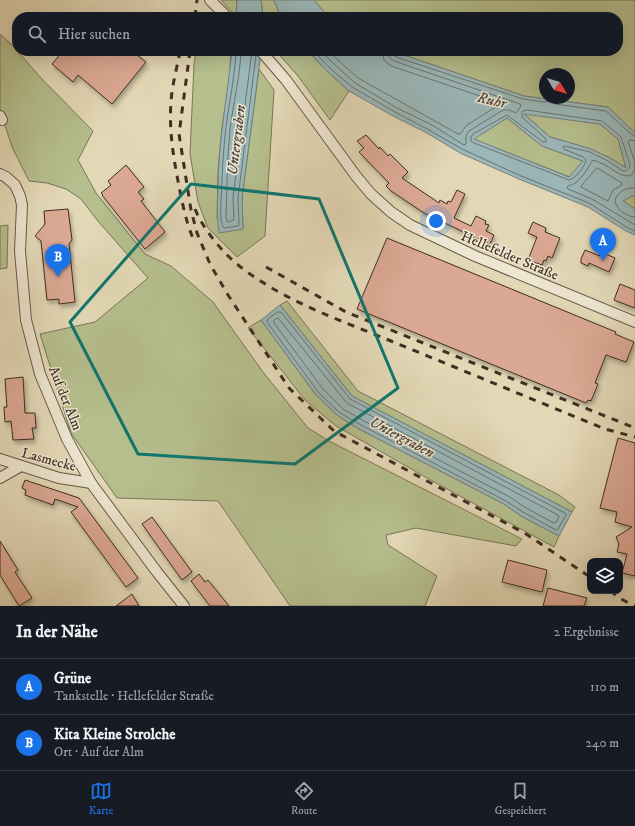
<!DOCTYPE html>
<html lang="de">
<meta charset="utf-8">
<style>
:root{--surface:#171b24;--page:#20242c;--text:#f1f3f6;--muted:#9ea1a6;--line:#363941;--accent:#1a73e8}
body{margin:0;font-family:"IM FELL DW Pica",serif;background:var(--page);color:var(--text)}
.controls{position:absolute;right:12px;bottom:12px;display:grid;overflow:hidden;border-radius:8px;box-shadow:0 4px 16px #0002}
.controls button{width:36px;height:36px;display:grid;place-items:center;padding:0;border:0;border-bottom:1px solid var(--line);background:var(--surface);color:var(--text);font:20px sans-serif}
.compass{position:absolute;left:539px;top:68px;width:36px;height:36px;border-radius:50%;background:var(--surface);box-shadow:0 4px 16px #0002;rotate:128deg}
.you{position:absolute;left:436px;top:221px;width:14px;height:14px;margin:-10px;border:3px solid #fff;border-radius:50%;background:#1a73e8;box-shadow:0 0 0 6px #1a73e833}
.badge{display:grid;place-items:center;width:26px;height:26px;border-radius:50%;background:var(--accent);color:#fff;font-size:13px;font-weight:700}
.pin{position:absolute;translate:-50% -33px;filter:drop-shadow(0 1px 2px #0008)}
.pin::after{content:'';position:absolute;top:21px;width:14px;height:12px;background:inherit;clip-path:polygon(0 0,100% 0,50% 100%)}
.list{margin:0;padding:0;list-style:none}
h2{display:flex;justify-content:space-between;align-items:center;height:52px;margin:0;padding:0 16px;font-size:17px}
h2 small{font-size:13px;font-weight:400;color:var(--muted)}
.list li{display:grid;grid-template-columns:26px 1fr auto;gap:12px;align-items:center;box-sizing:border-box;height:56px;padding:0 16px;border-top:1px solid var(--line)}
.list b{display:block;font-size:15px;white-space:nowrap}
.list p{margin:0;font-size:13px;white-space:nowrap;color:var(--muted)}
.list em{font-size:13px;font-style:normal;color:var(--muted)}
.icon{flex:none;width:22px;height:22px;fill:none;stroke:currentColor;stroke-width:2;stroke-linecap:round;stroke-linejoin:round}
.map{position:relative;flex:none;width:635px;height:606px;overflow:hidden}
.search{position:absolute;background:var(--surface);box-shadow:0 4px 16px #0002;left:12px;right:12px;top:12px;height:44px;display:flex;align-items:center;gap:10px;box-sizing:border-box;padding:0 14px;border-radius:16px;color:var(--muted);font-size:15px}
.sheet{height:164px;background:var(--surface)}
nav{display:flex;justify-content:space-around;align-items:center;box-sizing:border-box;height:56px;border-top:1px solid var(--line);background:var(--surface);font-size:11px;color:var(--muted)}
nav a{display:grid;justify-items:center;gap:2px}
nav .on{color:var(--accent)}
.map>svg:first-child{display:block}
.green{fill:#b5be8d;stroke:#7a7658;fill-rule:evenodd}
.water{fill:#9ab7b9;stroke:#76807d;fill-rule:evenodd}
.lines{fill:none;stroke-linecap:round;stroke-linejoin:round}
.shore{stroke:#6c726e;stroke-width:1}
.building{fill:#dba893;stroke:#3f2e23;filter:url(#shadow)}
.minor-casing{stroke:#685848;stroke-width:12}
.minor{stroke:#ede6d0;stroke-width:10}
.rail{stroke:#3f2e23;stroke-width:3;stroke-dasharray:7 7;stroke-linecap:butt}
.marked{fill:none;stroke:#0f766e;stroke-width:3;stroke-linejoin:round}
.labels{text-anchor:middle;stroke-width:3;stroke-linejoin:round;paint-order:stroke}
.street-label{font-size:14px;fill:#3f2e23;stroke:#ede6d0}
.water-label{font-size:15px;font-style:italic;fill:#514941;stroke:#ede6d0}
</style>
<div class="map">
<svg width="635" height="606" viewBox="0 0 635 606">
<defs>
<filter id="shadow"><feDropShadow dx="2" dy="3.5" stdDeviation="2" flood-color="#0004"/></filter>
</defs>
<rect width="100%" height="100%" fill="#e3d8b6"/>
<filter id="stains"><feTurbulence type="fractalNoise" baseFrequency=".005" numOctaves="4"/><feColorMatrix values="0 0 0 0 .2 0 0 0 0 .09 0 0 0 0 .02 0 0 0 .5 -.17"/></filter>
<radialGradient id="worn" r=".72"><stop offset=".6" stop-color="#630" stop-opacity="0"/><stop offset="1" stop-color="#630" stop-opacity=".3"/></radialGradient>
<g class="green">
<path d="M221 0H237L236 16Z"/>
<path d="M261 0H274L281 17H263Z"/>
<path d="M314 0H635V133L608 107 524 96 392 51H618V17H328ZM545 74H569V98H545Z"/>
<path d="M0 34 12 45 41 78 93 131 78 160 96 193 145 254 171 266 213 302 263 372 308 428 329 441 522 539 516 546 416 528 386 535 388 545 437 576 425 606H290L218 501 117 498 71 433 40 334 95 322 148 278 97 220 81 199 66 189 47 183 29 181 12 147 0 110Z"/>
<path d="M196 51H231L229 83 222 127 218 170 217 219 243 229 242 198 259 69 274 90 265 236 237 257 208 228 198 202 190 154 194 64Z"/>
<path d="M276 51H308L328 72 349 91 330 120 298 76Z"/>
<path d="M523 113 600 124 618 139 626 168 610 158 591 149 550 137Z"/>
<path d="M507 118 542 146 583 161 570 177 473 139Z"/>
<path d="M632 196 635 197V209L623 201Z"/>
<path d="M8 225 7 268 0 269V226Z"/>
<path d="M287 301 358 391 559 495 575 507 572 512 352 396 280 305Z"/>
<path d="M261 320 316 395 338 416 359 429 504 504 521 516 559 536 554 547 436 483 336 426 305 400 248 328Z"/>
</g>
<g class="water">
<path d="M237 0H261L263 17H236Z"/>
<path d="M274 0H314L328 17H281Z"/>
<path d="M232 51H261L260 60 242 198 243 229 219 233C217 219 217 205 218 191 218 144 227 98 232 51Z"/>
<path d="M308 51H392L524 96 608 107 635 133V197L632 196 623 201 635 209V235L626 231 588 207 519 179 460 153 427 133 393 116 349 91 328 72ZM524 114 600 124 618 139 626 168 610 158 591 149 550 137ZM507 118 542 146 583 161 569 177 474 139Z"/>
<path d="M280 305 352 396 572 512 559 536 521 516 504 504 359 429 338 416 316 395 261 320Z"/>
</g>
<g class="lines">
<g class="shore">
<path d="M236 51C235 77 229 102 226 127 223 152 222 177 221 201 221 210 219 221 224 228L238 226 239 224 238 198 256 55"/>
<path d="M241 51C240 78 233 103 230 130 227 159 227 188 226 218L228 222 234 220 233 197 252 51"/>
<path d="M313 51 331 69 352 87 395 112 429 130 462 149 521 176 589 203 628 228 635 231"/>
<path d="M320 51 355 83 397 108 432 125 464 145 466 144V136L469 131 503 110H509L516 113 521 106 520 104 394 61 389 57 388 51"/>
<path d="M328 51 358 78 458 134H460L467 125 499 105 498 102 391 66 384 60 382 51"/>
<path d="M393 51 394 54 396 57 523 99 544 102 550 100 555 104 606 111 631 134 635 136"/>
<path d="M527 110 602 121 621 137 630 165 629 168 626 171H623L608 161 590 152 564 146 563 147 564 149 583 157 586 160C585 167 575 179 569 180L474 143 471 141V137L473 134 507 115 543 142H546V139L522 117V112Z"/>
<path d="M635 141 630 140 628 142C630 149 635 159 635 167 633 185 614 171 607 166 603 164 597 161 593 160 588 167 583 178 575 183 572 186 569 185 567 187L568 189 592 199 635 225"/>
<path d="M597 168 622 183V185L613 190 608 201 581 187Z"/>
<path d="M635 188C626 187 616 193 615 201 617 210 627 217 635 217"/>
<path d="M278 312H281L350 399 565 513 566 515 558 529 556 530 523 512 506 501 361 425 340 413 319 393 267 322 268 319Z"/>
<path d="M278 318 347 403 558 515 559 517 556 522 554 523 526 508 508 496 364 421 343 409 323 389 274 323V321Z"/>
</g>
</g>
<g class="building">
<path d="M63 51H132L146 62 112 104 78 75 73 82 52 64Z"/>
<path d="M366 135 379 149 380 147 388 156 390 154 408 172 402 178 439 203 440 200 447 204 448 201 451 202 457 190 465 194 454 218 471 226 476 216 486 221 485 224 489 225 486 231 494 235 490 244 479 238 478 239 424 213 391 191 386 186 389 183 359 152 364 148 357 141Z"/>
<path d="M126 165 144 187 138 192 144 199 141 201 165 232 145 249 102 195H103L101 193 111 185 108 181Z"/>
<path d="M68 209 72 240 69 244 75 302 59 304V299L47 300 41 241 35 236 45 224 44 211Z"/>
<path d="M533 222 546 228 545 232 560 238 552 258 548 256 546 261 544 260 542 265 528 260 537 237 528 233Z"/>
<path d="M387 238 616 332 615 334 634 342 626 362 606 355 595 383 598 384 591 401 588 400 586 403 357 309Z"/>
<path d="M585 250 600 256 601 252 615 258 609 272 589 263 588 266 581 263V259Z"/>
<path d="M620 284 635 290V308L614 300Z"/>
<path d="M23 377 25 413H35L36 428H32L34 439 13 440 11 421 5 422 4 407H7L5 379Z"/>
<path d="M618 438 635 443V576L622 573 627 554 617 552 619 544 616 537 632 527 615 522 617 512 600 508Z"/>
<path d="M25 480 79 498 138 578 126 587 71 512 78 507 55 499 53 505 25 495 26 490 22 488Z"/>
<path d="M152 517 192 572 182 580 142 524Z"/>
<path d="M0 541 18 570 15 572 32 598 19 606 0 575Z"/>
<path d="M508 560 547 570 542 592 502 582Z"/>
<path d="M199 574 205 582 208 580 229 606H210L191 581Z"/>
<path d="M548 588 587 598 584 606H543Z"/>
<path d="M132 594 139 606H116Z"/>
</g>
<g class="lines">
<g class="minor-casing">
<g id="minor">
<path d="M210 0 227 17"/>
<path d="M261 51 286 80 356 176 371 194 391 212 410 225 475 256 635 322"/>
<path d="M0 116 2 120"/>
<path d="M0 174 6 177 15 185 20 196 22 205 20 251 26 320 40 374 67 439 91 483 157 572 184 606"/>
<path d="M0 459 59 478 91 483"/>
<path d="M0 478 21 466"/>
</g>
</g>
<use href="#minor" class="minor"/>
<g class="rail">
<path d="M195 17 197 0"/>
<path d="M180 51C177 68 172 85 171 102 169 129 173 155 178 181 182 202 186 223 195 243"/>
<path d="M190 51 179 134 191 210 197 233 210 264 228 295 289 388 334 431 526 534 590 577"/>
<path d="M195 209C203 229 224 255 242 268 286 302 340 320 391 341 462 370 534 400 605 429L635 437"/>
<path d="M266 267 346 312 635 428"/>
<path d="M610 591 623 600 635 606"/>
</g>
</g>
<path class="marked" d="M191 184 319 199 398 388 295 464 138 454 70 322Z"/>
<g class="labels">
<g class="street-label">
<text transform="translate(510 255) rotate(23)" y="5">Hellefelder Straße</text>
<text transform="translate(66 398) rotate(68)" y="5">Auf der Alm</text>
<text transform="translate(49 459) rotate(15)" y="5">Lasmecke</text>
</g>
<g class="water-label">
<text transform="translate(492 100) rotate(13)" y="5">Ruhr</text>
<text transform="translate(236 140) rotate(-83)" y="5">Untergraben</text>
<text transform="translate(402 437) rotate(28)" y="5">Untergraben</text>
</g>
</g>
<rect width="100%" height="100%" filter="url(#stains)"/>
<rect width="100%" height="100%" fill="url(#worn)"/>
</svg>
<div class="controls">
<button><svg class="icon" aria-label="layers" viewBox="0 0 24 24"><path d="M12 4l9 5-9 5-9-5zM3 14l9 5 9-5"/></svg></button>
</div>
<svg class="compass" viewBox="-18 -18 36 36"><path d="M0-13l5 13h-10z" fill="#e53935"/><path d="M0 13l5-13h-10z" fill="#9ea1a6"/></svg>
<div class="you"></div>
<div class="pin badge" style="left:603px;top:261px">A</div>
<div class="pin badge" style="left:58px;top:277px">B</div>
<div class="search"><svg class="icon" aria-label="search" viewBox="0 0 24 24"><circle cx="10" cy="10" r="6"/><path d="M15 15l6 6"/></svg>Hier suchen</div>
</div>
<section class="sheet">
<h2>In der Nähe<small>2 Ergebnisse</small></h2>
<ul class="list">
<li><span class="badge">A</span><div><b>Grüne</b><p>Tankstelle · Hellefelder Straße</p></div><em>110 m</em></li>
<li><span class="badge">B</span><div><b>Kita Kleine Strolche</b><p>Ort · Auf der Alm</p></div><em>240 m</em></li>
</ul>
</section>
<nav>
<a class="on"><svg class="icon" aria-label="map" viewBox="0 0 24 24"><path d="M3 6l6-2 6 2 6-2v14l-6 2-6-2-6 2zM9 4v14M15 6v14"/></svg>Karte</a>
<a><svg class="icon" aria-label="directions" viewBox="0 0 24 24"><path d="M12 3l9 9-9 9-9-9zM9 14v-3h6M13 9l2 2-2 2"/></svg>Route</a>
<a><svg class="icon" aria-label="saved" viewBox="0 0 24 24"><path d="M7 4h10v16l-5-4-5 4z"/></svg>Gespeichert</a>
</nav>
